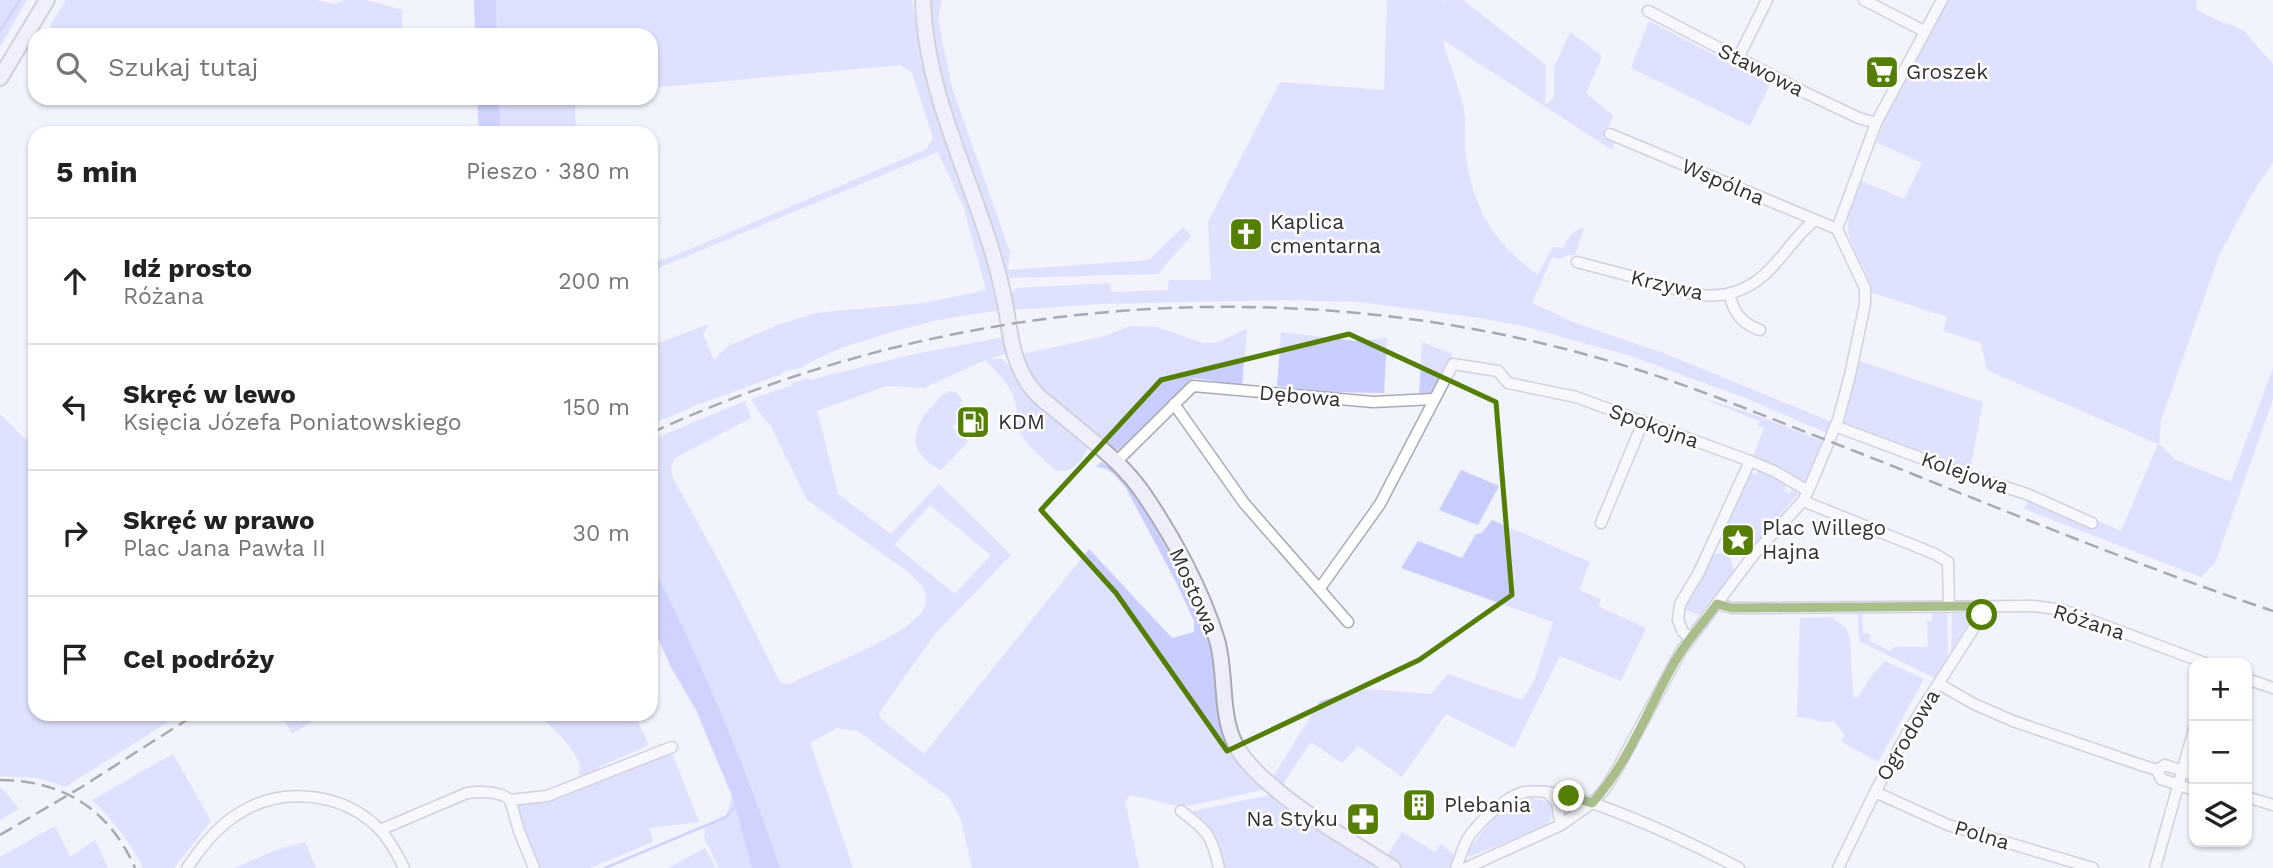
<!DOCTYPE html>
<html lang="pl">
<meta charset="utf-8">
<style>
:root{--surface:#fff;--page:#f2f2f2;--text:#222;--muted:#767676;--line:#e0e0e0}
body{margin:0;font-family:"Work Sans",sans-serif;background:var(--page);color:var(--text)}
.controls{position:absolute;right:21px;bottom:21px;display:grid;overflow:hidden;border-radius:14px;box-shadow:0 2px 5px #0004}
.controls button{width:63px;height:63px;display:grid;place-items:center;padding:0;border:0;border-bottom:2px solid var(--line);background:var(--surface);color:var(--text);font:35px sans-serif}
.stop{position:absolute;width:21px;height:21px;margin:-16px;border:5px solid #547f04;border-radius:50%;background:#fff}
.stop.end{background:#547f04;border-color:#fff;box-shadow:0 2px 7px #0008}
.list{margin:0;padding:0;list-style:none}
h2{display:flex;justify-content:space-between;align-items:center;height:91px;margin:0;padding:0 28px;font-size:30px}
h2 small{font-size:23px;font-weight:400;color:var(--muted)}
.list li{display:grid;grid-template-columns:46px 1fr auto;gap:21px;align-items:center;box-sizing:border-box;height:126px;padding:0 28px;border-top:2px solid var(--line)}
.list b{display:block;font-size:26px;white-space:nowrap}
.list p{margin:0;font-size:23px;white-space:nowrap;color:var(--muted)}
.list em{font-size:23px;font-style:normal;color:var(--muted)}
.icon{flex:none;width:38px;height:38px;fill:none;stroke:currentColor;stroke-width:2;stroke-linecap:round;stroke-linejoin:round}
.map{position:relative;flex:none;width:2273px;height:868px;overflow:hidden}
.search{position:absolute;background:var(--surface);box-shadow:0 2px 5px #0004;left:28px;top:28px;width:630px;height:77px;display:flex;align-items:center;gap:18px;box-sizing:border-box;padding:0 24px;border-radius:21px;color:var(--muted);font-size:26px}
.panel{position:absolute;background:var(--surface);box-shadow:0 2px 5px #0004;left:28px;top:126px;width:630px;height:595px;border-radius:21px}
.map>svg:first-child{display:block}
.green{fill:#c9cefe;fill-rule:evenodd}
.water{fill:#a6aefe}
.lines{fill:none;stroke-linecap:round;stroke-linejoin:round}
.stream{stroke:#a6aefe;stroke-width:2.5}
.street-casing{stroke:#a9aab4;stroke-width:13}
.secondary-casing{stroke:#a9aab4;stroke-width:18}
.street{stroke:#fff;stroke-width:10}
.secondary{stroke:#edeefa;stroke-width:14}
.rail{stroke:#505155;stroke-width:2.5;stroke-dasharray:14 7;stroke-linecap:butt}
.route{stroke:#547f04;stroke-width:9}
.marked{fill:none;stroke:#547f04;stroke-width:5;stroke-linejoin:round}
.labels{text-anchor:middle;stroke-width:5;stroke-linejoin:round;paint-order:stroke}
.street-label{font-size:21px;fill:#303134;stroke:#fff}
.poi-label{font-size:21px;fill:#303134;stroke:#fff;text-anchor:start}
</style>
<div class="map">
<svg width="2273" height="868" viewBox="0 0 2273 868">
<rect width="100%" height="100%" fill="#f1f3fd"/>
<g class="green">
<path d="M0 0H27L0 47Z"/>
<path d="M66 0H317L335 4 345 0H367L402 10V35H68L50 26Z"/>
<path d="M496 0H912L921 62 944 141 987 249 1000 310 937 320 888 333 841 348 804 365V367L782 372V374L700 404 698 403 695 406 665 419 664 418 651 426V346L709 324 703 334 714 360 728 346 778 325 816 313 925 303 986 290 964 208 938 152 651 271V263L676 255 927 149 933 138 912 72 900 65 651 88V35H497Z"/>
<path d="M927 0H942L938 19 952 88 1010 252 1008 270 1149 260 1183 227 1191 236 1158 274 1009 278 991 220 974 180 939 86Z"/>
<path d="M1387 0H1442L1444 4V0H1463L1546 65 1545 105 1554 98V68L1570 32 1602 56 1586 93 1613 116 1605 135 1615 142 1612 150 1443 40C1449 66 1461 90 1465 117 1466 128 1464 139 1465 149 1471 205 1492 242 1538 275L1553 247 1563 248C1568 237 1572 231 1584 228L1575 255H1567L1560 259 1552 257 1532 303 1575 323 1666 354 1832 422 1827 433 1748 399 1631 356 1523 326 1480 318 1360 302 1282 300 1098 304 1011 310 1009 296 1017 288 1110 283 1111 292 1168 290 1169 280H1211L1208 222 1280 82 1384 90Z"/>
<path d="M1945 0H2196L2197 10 2223 23 2232 25 2244 31 2273 64V162L2252 194 2219 255 2161 420 2159 444 2176 460 2231 482 2273 368V399L2215 563 2201 577 2024 509 2032 491 2121 531 2158 444 1987 370 1981 343 1943 331 1947 317 1870 292C1870 267 1847 249 1848 224 1848 209 1857 194 1862 181L1904 199 1922 163 1876 142 1888 113 1941 13 1939 11Z"/>
<path d="M1649 21 1770 84 1750 126 1631 68Z"/>
<path d="M499 98H581L575 109 576 133H501Z"/>
<path d="M1130 326 1157 327 1203 343H1215L1247 329 1242 385 1193 378 1169 404 1122 449 1111 450 1039 389 1023 365V354L1105 336Z"/>
<path d="M1281 332 1356 341 1387 338 1384 393 1324 392 1277 386Z"/>
<path d="M1004 337 1009 353 990 359H1003L1018 378 1087 448C1084 461 1069 475 1055 470 1044 459 1028 447 1020 433 1015 425 1018 415 1016 406 1012 386 999 374 985 360L924 388 886 386 817 411 838 494 891 534 939 484 1011 555 935 634 879 713 881 719 924 754 1089 549 1172 638 1194 632V621L1176 582 1126 488 1114 474 1104 468 1096 467 1101 462 1118 472 1131 486 1195 599 1207 629 1225 730 1262 784 1263 790 1188 806H1180L1130 795 1125 801 1139 868H972L961 820 950 798 858 731 837 728 810 743 853 868H780L752 788 716 701 651 563V440L745 401 751 418 675 458 671 466 672 476 728 578 780 682 785 684 792 683C819 668 922 633 926 602 928 588 917 580 907 571L807 500 771 426 761 415 751 399 791 386V384L808 378 809 380 910 355ZM930 505 991 555 955 594 894 545Z"/>
<path d="M1422 342 1452 354 1450 364 1433 396H1419Z"/>
<path d="M1860 361 1983 402 1970 470 1842 424Z"/>
<path d="M951 391 957 393 963 400 960 403 962 406 955 413 960 418 952 427 968 442 941 470C907 453 910 429 934 404 939 398 943 393 951 391Z"/>
<path d="M1697 396 1761 417 1824 442 1809 480 1803 482 1753 457 1764 428 1758 425 1759 421Z"/>
<path d="M0 414 35 449V714H181L65 787 39 778 0 776Z"/>
<path d="M1760 468 1788 483 1784 491 1789 494 1793 488 1798 494 1753 547 1736 550 1727 544 1723 529 1750 472 1756 475Z"/>
<path d="M1461 470 1499 486 1478 525 1439 510Z"/>
<path d="M1492 520 1590 562 1579 590 1601 599 1598 606 1646 628 1621 681 1560 656 1514 748 1446 714 1402 777 1358 746 1342 763 1311 742 1281 787 1271 780 1320 701 1367 689 1431 694 1448 674 1522 700 1534 682 1553 622 1401 568 1418 541 1462 558 1476 534 1482 533Z"/>
<path d="M1722 553 1730 558 1734 571 1701 614 1698 615 1684 609 1683 604 1711 555Z"/>
<path d="M1932 611H1947L1948 658 1935 678 1859 641 1858 613H1862L1863 633 1870 634V641L1890 651 1895 647H1928L1927 621H1932Z"/>
<path d="M1952 611 1974 613 1951 653Z"/>
<path d="M1831 617 1846 628 1850 638 1853 697 1858 698 1870 678 1885 661 1924 679 1878 762 1841 741 1845 735 1834 721C1821 724 1810 717 1797 717L1800 618Z"/>
<path d="M280 714H323L292 734Z"/>
<path d="M537 714H634L649 745 599 767 596 775 577 782C578 777 580 771 580 766 577 749 549 724 537 714Z"/>
<path d="M671 751 699 822 649 828 653 842 590 868H540L514 804 547 801 629 770Z"/>
<path d="M173 754 211 821 174 868H143C130 841 114 821 92 800Z"/>
<path d="M0 788H2L19 809 0 820Z"/>
<path d="M1270 795 1276 796 1380 868H1223L1215 835 1188 812Z"/>
<path d="M732 796 752 868H719L704 837 706 826 726 817Z"/>
<path d="M1534 798 1549 803C1554 813 1552 819 1545 827L1469 857 1468 852C1485 826 1502 802 1534 798Z"/>
<path d="M55 826 70 857 95 840 108 868H0V857Z"/>
<path d="M1402 832 1435 852 1441 844 1457 858 1449 868H1399L1385 859Z"/>
<path d="M305 842 316 868H235L276 850Z"/>
<path d="M705 848 716 868H668Z"/>
</g>
<g class="water">
<path d="M474 0H496L497 35H475Z"/>
<path d="M477 98H499L501 133H479Z"/>
<path d="M651 563C701 662 745 763 780 868H752L732 796 696 710 671 667 651 623Z"/>
</g>
<g class="lines">
<g class="stream">
<path d="M0 31 20 0"/>
<path d="M605 868 726 817 736 805"/>
</g>
<g class="street-casing">
<g id="street">
<path d="M1864 0 1924 31"/>
<path d="M1648 11 1806 93 1859 118 1876 123"/>
<path d="M1738 58 1767 0"/>
<path d="M1610 134 1837 229"/>
<path d="M1577 262C1599 268 1622 274 1645 280 1686 292 1719 308 1758 280 1781 263 1792 238 1814 221"/>
<path d="M1729 294C1734 313 1741 323 1760 330"/>
<path d="M1174 404 1244 503 1348 622"/>
<path d="M1835 426 1958 472 2027 494 2092 523"/>
<path d="M1116 462 1193 386 1373 402 1434 399"/>
<path d="M1803 501 1935 554 1948 562 1949 607"/>
<path d="M1601 523 1643 422"/>
<path d="M1320 588 1380 504 1453 364 1498 371 1508 383 1576 397 1750 461 1774 471 1808 491"/>
<path d="M1717 604 1732 608 2034 606 2063 610 2205 663"/>
<path d="M1690 638 1683 632 1678 620 1680 604 1699 572 1750 461"/>
<path d="M2247 679 2273 688"/>
<path d="M1939 684 1974 704 2013 721 2141 765 2157 770 2165 765 2194 775"/>
<path d="M2157 770 2161 779 2194 790"/>
<path d="M1547 792 1557 803 1561 825"/>
<path d="M1875 792 1948 825 2093 868"/>
<path d="M2247 797 2273 805"/>
<path d="M510 800 519 831 534 868"/>
<path d="M1181 811C1208 831 1212 836 1219 868"/>
<path d="M380 830 467 793C480 791 500 791 510 800L547 796 672 747"/>
<path d="M187 868C202 846 219 824 243 811 283 787 339 793 374 824 387 835 396 852 404 868"/>
<path d="M1456 868C1460 858 1463 847 1468 838 1478 823 1504 798 1521 793 1564 780 1697 846 1739 868"/>
<path d="M1466 868 1561 825 1592 803 1605 789 1618 768 1681 651 1755 553 1803 501 1808 491 1838 420 1850 375 1865 304V288L1837 229 1876 123 1942 0"/>
<path d="M1838 868 1875 792 1909 730 1982 615 1983 606"/>
<path d="M2155 868 2194 729"/>
</g>
</g>
<g class="secondary-casing">
<g id="secondary">
<path d="M923 0C926 115 992 208 1008 321"/>
<path d="M0 78 47 0"/>
<path d="M1009 327C1012 349 1019 374 1034 391 1040 399 1050 405 1058 412 1087 437 1121 461 1143 493 1172 535 1202 590 1217 640 1228 678 1217 725 1244 758 1280 802 1345 837 1393 868"/>
</g>
</g>
<use href="#street" class="street"/>
<use href="#secondary" class="secondary"/>
<g class="rail">
<path d="M651 433C956 292 1308 268 1629 367 1694 387 1757 413 1821 438 1971 496 2120 560 2273 611"/>
<path d="M0 780C63 780 110 810 135 868"/>
<path d="M0 835 80 788 196 714"/>
</g>
</g>
<g class="lines">
<path class="route" d="M1569 796 1592 803C1628 764 1647 711 1673 665 1685 642 1702 625 1717 604L1732 608 1983 606 1982 615"/>
</g>
<path d="M0 0H2273V868H0ZM1349 334 1496 402 1512 595 1419 660 1227 751 1116 593 1041 510 1161 380Z" fill="#f1f3fd" fill-opacity=".55" fill-rule="evenodd"/>
<path class="marked" d="M1349 334 1496 402 1512 595 1419 660 1227 751 1116 593 1041 510 1161 380Z"/>
<defs>
<g id="supermarket-square" transform="scale(1.75)"><rect x="-9" y="-9" width="18" height="18" rx="4" fill="#547f04" stroke="#fff"/><path d="M-6-5.5h2.5l.6 2H6L4.5 2H-2.5L-4.4-4H-6ZM-1.5 3.2a1.3 1.3 0 1 0 .1 0ZM3 3.2a1.3 1.3 0 1 0 .1 0Z" fill="#fff"/></g>
<g id="church-square" transform="scale(1.75)"><rect x="-9" y="-9" width="18" height="18" rx="4" fill="#547f04" stroke="#fff"/><path d="M-1.2-6h2.4v3.5h3.3v2.4h-3.3V6h-2.4V-.1h-3.3v-2.4h3.3Z" fill="#fff"/></g>
<g id="fuel-square" transform="scale(1.75)"><rect x="-9" y="-9" width="18" height="18" rx="4" fill="#547f04" stroke="#fff"/><path d="M-5.5-6h7V0h2V4h1.3V-2.5L3-4.5l.8-.8L6-3V5H2.5V1h-1V6h-7ZM-4.2-4.7v3.2H.2V-4.7Z" fill="#fff"/></g>
<g id="sight-square" transform="scale(1.75)"><rect x="-9" y="-9" width="18" height="18" rx="4" fill="#547f04" stroke="#fff"/><path d="M0-6L1.8-2.2L6-1.7L2.9 1.2L3.7 5.4L0 3.3L-3.7 5.4L-2.9 1.2L-6-1.7L-1.8-2.2Z" fill="#fff"/></g>
<g id="building-square" transform="scale(1.75)"><rect x="-9" y="-9" width="18" height="18" rx="4" fill="#547f04" stroke="#fff"/><path d="M-4-6H4V6H1V3H-1V6H-4ZM-2.5-4.3h1.7v1.8h-1.7ZM.8-4.3h1.7v1.8H.8ZM-2.5-1h1.7V.8h-1.7ZM.8-1h1.7V.8H.8Z" fill="#fff"/></g>
<g id="pharmacy-square" transform="scale(1.75)"><rect x="-9" y="-9" width="18" height="18" rx="4" fill="#547f04" stroke="#fff"/><path d="M-2-6h4v4h4v4h-4v4h-4v-4h-4v-4h4Z" fill="#fff"/></g>
</defs>
<g fill-rule="evenodd">
<use href="#supermarket-square" x="1882" y="72"/>
<use href="#church-square" x="1246" y="234"/>
<use href="#fuel-square" x="973" y="422"/>
<use href="#sight-square" x="1738" y="540"/>
<use href="#building-square" x="1419" y="805"/>
<use href="#pharmacy-square" x="1363" y="819"/>
</g>
<g class="labels">
<g class="street-label">
<text transform="translate(1761 70) rotate(27)" y="7">Stawowa</text>
<text transform="translate(1723 182) rotate(23)" y="7">Wspólna</text>
<text transform="translate(1667 285) rotate(13)" y="7">Krzywa</text>
<text transform="translate(1300 396) rotate(5)" y="7">Dębowa</text>
<text transform="translate(1654 426) rotate(20)" y="7">Spokojna</text>
<text transform="translate(1965 473) rotate(19)" y="7">Kolejowa</text>
<text transform="translate(1194 591) rotate(66)" y="7">Mostowa</text>
<text transform="translate(2089 622) rotate(18)" y="7">Różana</text>
<text transform="translate(1908 735) rotate(-59)" y="7">Ogrodowa</text>
<text transform="translate(1982 835) rotate(17)" y="7">Polna</text>
</g>
<g class="poi-label">
<text x="1906" y="79">Groszek</text>
<text x="1270" y="229">Kaplica<tspan x="1270" dy="24">cmentarna</tspan></text>
<text x="998" y="429">KDM</text>
<text x="1762" y="535">Plac Willego<tspan x="1762" dy="24">Hajna</tspan></text>
<text x="1444" y="812">Plebania</text>
<text x="1338" y="826" text-anchor="end">Na Styku</text>
</g>
</g>
</svg>
<div class="controls">
<button>+</button>
<button>−</button>
<button><svg class="icon" aria-label="layers" viewBox="0 0 24 24"><path d="M12 4l9 5-9 5-9-5zM3 14l9 5 9-5"/></svg></button>
</div>
<div class="stop" style="left:1982px;top:615px"></div>
<div class="stop end" style="left:1569px;top:796px"></div>
<div class="search"><svg class="icon" aria-label="search" viewBox="0 0 24 24"><circle cx="10" cy="10" r="6"/><path d="M15 15l6 6"/></svg>Szukaj tutaj</div>
<section class="panel">
<h2>5 min<small>Pieszo · 380 m</small></h2>
<ul class="list">
<li><svg class="icon" aria-label="ahead" viewBox="0 0 24 24"><path d="M12 20V5M6 11l6-6 6 6"/></svg><div><b>Idź prosto</b><p>Różana</p></div><em>200 m</em></li>
<li><svg class="icon" aria-label="left" viewBox="0 0 24 24"><path d="M17 20v-9H6M10 6l-5 5 5 5"/></svg><div><b>Skręć w lewo</b><p>Księcia Józefa Poniatowskiego</p></div><em>150 m</em></li>
<li><svg class="icon" aria-label="right" viewBox="0 0 24 24"><path d="M7 20v-9h11M14 6l5 5-5 5"/></svg><div><b>Skręć w prawo</b><p>Plac Jana Pawła II</p></div><em>30 m</em></li>
<li><svg class="icon" aria-label="arrive" viewBox="0 0 24 24"><path d="M6 21V4h12l-3 4 3 4H6"/></svg><div><b>Cel podróży</b></div></li>
</ul>
</section>
</div>
